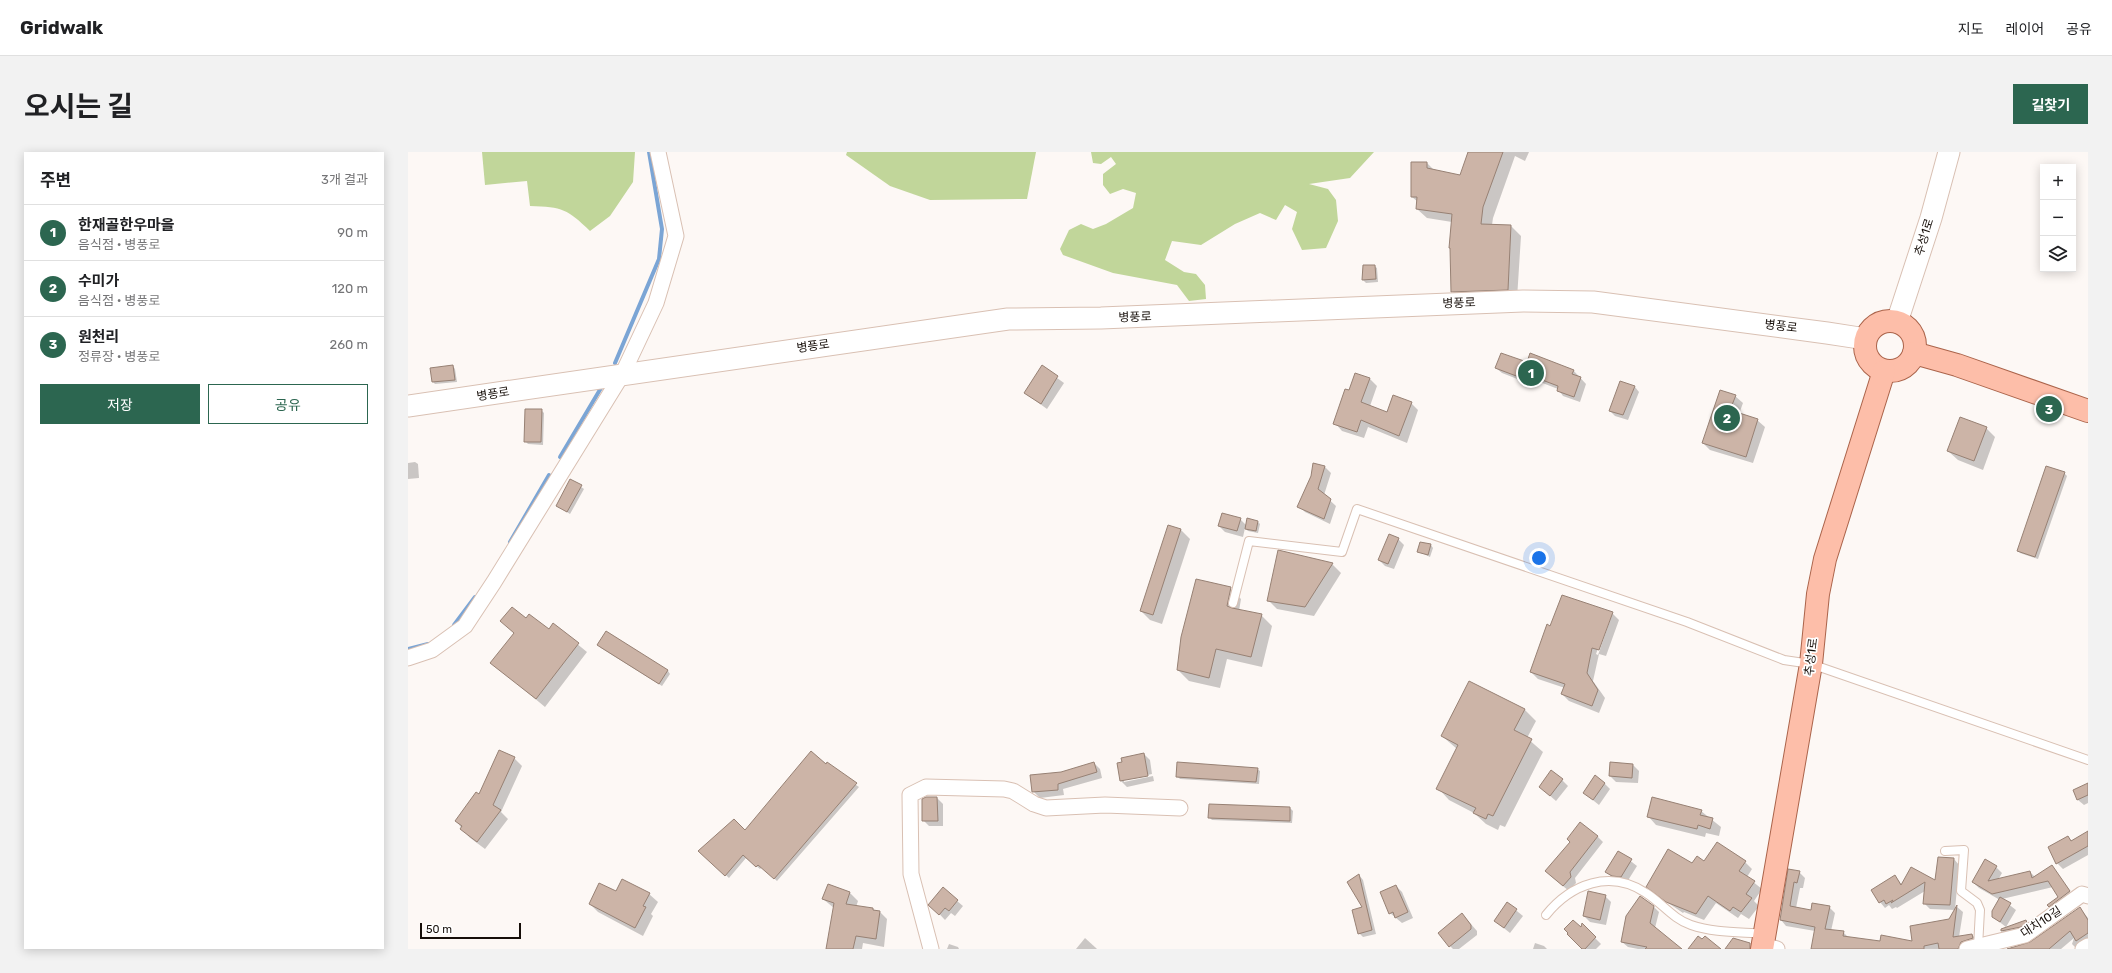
<!DOCTYPE html>
<html lang="ko">
<meta charset="utf-8">
<style>
:root{--surface:#fff;--page:#f2f2f2;--text:#202124;--muted:#757577;--line:#e0e0e0;--accent:#2c6650}
body{margin:0;font-family:Rubik,"Noto Sans KR",sans-serif;background:var(--page);color:var(--text)}
.controls{position:absolute;right:12px;top:12px;display:grid;overflow:hidden;border-radius:0px;box-shadow:0 2px 10px #0003}
.controls button{width:36px;height:36px;display:grid;place-items:center;padding:0;border:0;border-bottom:1px solid var(--line);background:var(--surface);color:var(--text);font:20px sans-serif}
.scale{position:absolute;left:12px;bottom:10px;width:101px;box-sizing:border-box;padding-left:4px;border:2px solid #160e09;border-top:0;font-size:11px;line-height:14px;white-space:nowrap;color:#160e09;-webkit-text-stroke:3px #fff;paint-order:stroke}
.you{position:absolute;left:1131px;top:406px;width:14px;height:14px;margin:-10px;border:3px solid #fff;border-radius:50%;background:#1a73e8;box-shadow:0 0 0 6px #1a73e833}
.badge{display:grid;place-items:center;width:26px;height:26px;border-radius:50%;background:var(--accent);color:#fff;font-size:13px;font-weight:700}
.pin{position:absolute;translate:-50% -50%;border:2px solid #fff;box-shadow:0 1px 4px #0006}
.list{margin:0;padding:0;list-style:none}
h2{display:flex;justify-content:space-between;align-items:center;height:52px;margin:0;padding:0 16px;font-size:17px}
h2 small{font-size:13px;font-weight:400;color:var(--muted)}
.list li{display:grid;grid-template-columns:26px 1fr auto;gap:12px;align-items:center;box-sizing:border-box;height:56px;padding:0 16px;border-top:1px solid var(--line)}
.list b{display:block;font-size:15px;white-space:nowrap}
.list p{margin:0;font-size:13px;white-space:nowrap;color:var(--muted)}
.list em{font-size:13px;font-style:normal;color:var(--muted)}
.actions{display:flex;gap:8px;padding:12px 16px}
.actions a{flex:1;padding:9px 0;border:1px solid var(--accent);border-radius:0px;text-align:center;font-size:14px;color:var(--accent)}
.actions .main{background:var(--accent);color:#fff}
.icon{flex:none;width:22px;height:22px;fill:none;stroke:currentColor;stroke-width:2;stroke-linecap:round;stroke-linejoin:round}
.map{position:relative;flex:none;width:1680px;height:797px;overflow:hidden;border-radius:0px}
header{display:flex;align-items:center;gap:24px;box-sizing:border-box;height:56px;padding:0 20px;background:var(--surface);border-bottom:1px solid var(--line)}
header strong{font-size:19px}
nav{display:flex;gap:22px;margin-inline-start:auto;font-size:14px}
.intro{display:flex;align-items:center;justify-content:space-between;box-sizing:border-box;height:96px;padding:0 24px}
h1{margin:0;font-size:28px}
.button{padding:10px 18px;border-radius:0px;background:var(--accent);color:#fff;font-size:14px;font-weight:700}
main{display:flex;gap:24px;padding:0 24px}
aside{flex:1;background:var(--surface);border-radius:0px;box-shadow:0 2px 10px #0003}
.map>svg:first-child{display:block}
.green{fill:#c1d69a}
.shadow{fill:#0003;fill-rule:evenodd}
.lines{fill:none;stroke-linecap:round;stroke-linejoin:round}
.stream{stroke:#7ba5d5;stroke-width:4}
.building{fill:#ccb4a7;stroke:#978174}
.lane-casing{stroke:#d9c0b3;stroke-width:10}
.street-casing{stroke:#d9c0b3;stroke-width:17}
.secondary-casing{stroke:#d9c0b3;stroke-width:23}
.primary-casing{stroke:#ab644b;stroke-width:24}
.lane{stroke:#fff;stroke-width:8}
.street{stroke:#fff;stroke-width:15}
.secondary{stroke:#fff;stroke-width:21}
.primary{stroke:#fdbea9;stroke-width:22}
.labels{text-anchor:middle;stroke-width:3.5;stroke-linejoin:round;paint-order:stroke}
.street-label{font-size:12px;fill:#160e09;stroke:#fff}
</style>
<header>
<strong>Gridwalk</strong>
<nav><a>지도</a><a>레이어</a><a>공유</a></nav>
</header>
<div class="intro"><h1>오시는 길</h1><a class="button">길찾기</a></div>
<main>
<aside>
<h2>주변<small>3개 결과</small></h2>
<ul class="list">
<li><span class="badge">1</span><div><b>한재골한우마을</b><p>음식점 · 병풍로</p></div><em>90 m</em></li>
<li><span class="badge">2</span><div><b>수미가</b><p>음식점 · 병풍로</p></div><em>120 m</em></li>
<li><span class="badge">3</span><div><b>원천리</b><p>정류장 · 병풍로</p></div><em>260 m</em></li>
</ul>
<div class="actions"><a class="main">저장</a><a>공유</a></div>
</aside>
<div class="map">
<svg width="1680" height="797" viewBox="0 0 1680 797">
<rect width="100%" height="100%" fill="#fdf8f5"/>
<g class="green">
<path d="M74 0H227L225 30 202 64 182 79C159 57 155 55 122 54L119 29 77 33Z"/>
<path d="M439 0H628L619 47 522 48 482 34 438 3Z"/>
<path d="M683 0H966L942 26 901 32 920 37 928 48 930 69 918 96 894 98 884 77 889 60 877 53 868 68 852 61 827 72 793 93 764 89 757 108 776 120 788 122 797 133 798 147 781 149 769 133 705 121 655 103 652 97 661 78 673 72 685 77 698 72 725 56 728 41 715 37 702 42 695 33V22L708 12 703 5 693 12 685 11Z"/>
</g>
<g class="shadow">
<path d="M1061 0H1121L1117 9 1107 4 1085 66 1084 73 1103 74 1113 84 1109 147 1054 149 1044 139V70L1019 66 1009 57 1010 50 1004 45 1019 11 1026 18 1052 25Z"/>
<path d="M966 114 969 116 970 130 958 131 955 128Z"/>
<path d="M1120 211 1165 218 1178 232 1172 250 1155 244 1150 237 1119 225 1117 230 1094 221 1088 216Z"/>
<path d="M45 214 47 217 49 230 27 232 25 230Z"/>
<path d="M634 215 656 231 639 257 617 241Z"/>
<path d="M948 222 962 227 969 234 962 254 980 261 1003 251 1010 258 999 291 960 275 956 286 934 279 927 271Z"/>
<path d="M1227 235 1231 240 1220 268 1207 264 1202 259Z"/>
<path d="M1327 244 1335 251 1331 262 1349 268 1357 275 1345 311 1302 298 1295 291Z"/>
<path d="M133 258 136 261 135 293 120 292 117 289Z"/>
<path d="M1578 276 1587 285 1575 318 1550 308 1540 299Z"/>
<path d="M7 310 10 312 11 326 0 327V311Z"/>
<path d="M908 312 917 315 923 321 916 343 928 354 922 372 897 360 891 354Z"/>
<path d="M1656 321 1659 324 1630 407 1612 401 1610 398Z"/>
<path d="M163 328 176 337 162 362 149 354Z"/>
<path d="M832 367 838 373 850 370 852 372 850 381 840 379 837 376 835 385 817 380 811 374Z"/>
<path d="M773 378 782 387 754 472 742 468 733 459Z"/>
<path d="M990 387 996 393 986 417 977 414 971 408Z"/>
<path d="M1023 393 1025 396 1022 405 1010 399Z"/>
<path d="M924 412 933 421 906 464 869 457 860 448Z"/>
<path d="M822 436 833 447 831 459 853 463 864 474 854 515 819 507 812 536 781 529 770 518Z"/>
<path d="M1204 461 1211 468 1198 504 1191 502 1185 529 1197 546 1191 561 1161 549 1154 542 1157 536 1130 527 1123 520 1143 475ZM1202 463H1204L1190 503 1188 502Z"/>
<path d="M118 468 141 478 146 473 179 500 137 555 84 511 107 482 94 469Z"/>
<path d="M199 480 260 519 262 522 254 534 193 496 190 493Z"/>
<path d="M1116 557 1128 569 1119 586 1135 600 1097 675 1092 673 1090 678 1078 672 1066 661 1041 648 1030 636 1049 597 1034 584Z"/>
<path d="M92 600 106 606 114 614 93 660 100 667 77 697 61 685 48 669 71 644Z"/>
<path d="M736 602 742 608 744 622 716 628V630L745 624 746 629 719 635 713 629 710 612Z"/>
<path d="M686 611 692 617 694 626 655 637 656 643 632 646 626 640 623 624 653 621Z"/>
<path d="M418 613 451 635 369 729 354 715 352 717 338 706 321 726 292 699 337 679Z"/>
<path d="M1225 613 1231 619 1230 631 1208 630 1202 624Z"/>
<path d="M849 617 852 619 851 632 772 627 769 624Z"/>
<path d="M1154 628 1160 634 1148 649 1132 635Z"/>
<path d="M1196 631 1202 637 1191 653 1176 641Z"/>
<path d="M1680 632V651L1676 653 1670 648 1666 639Z"/>
<path d="M529 646 535 652V674H521L515 668Z"/>
<path d="M882 656 885 659 884 671 804 668 801 665Z"/>
<path d="M1293 659 1313 675 1311 684 1298 681 1297 685 1248 673 1240 664Z"/>
<path d="M1680 680V703L1655 717 1649 711 1660 685 1664 689Z"/>
<path d="M1189 684 1195 690 1167 726 1168 731 1161 739 1144 725Z"/>
<path d="M1211 700 1229 714 1219 730 1205 726 1199 720Z"/>
<path d="M1546 707 1551 713 1547 758 1522 757 1516 751 1517 739 1489 756 1488 755 1484 757 1481 753 1477 756 1472 750 1487 724 1494 733 1503 716 1528 730Z"/>
<path d="M1296 710H1337L1344 717 1339 725 1354 737 1346 749 1351 754 1341 767 1333 762 1330 766 1308 751 1296 768 1276 760 1275 761 1247 742 1239 735 1284 712Z"/>
<path d="M1588 715 1594 721 1590 728 1622 720 1627 725 1644 715 1667 746 1648 760 1641 753 1651 745 1645 735 1594 747 1608 758 1598 775 1585 765 1592 748 1571 736 1565 730Z"/>
<path d="M1381 718 1391 720 1397 726 1395 736H1392L1388 756 1403 759 1421 755 1427 761 1423 779 1435 780 1441 786 1473 790 1505 791 1541 768 1549 755 1555 760 1551 785 1564 783 1570 788 1558 797H1404L1407 779 1378 774 1373 768Z"/>
<path d="M951 723 955 728 968 782 955 785 951 781 956 756Z"/>
<path d="M420 733 442 741 450 749 448 755 464 757 472 760 479 767 476 795 455 791 454 797H419L426 756 415 747Z"/>
<path d="M988 734 994 740 1005 766 994 771 982 761Z"/>
<path d="M208 741 241 742 250 750 243 762 245 764 235 784 190 760 182 752Z"/>
<path d="M1197 744 1203 750 1198 773 1182 770 1176 764Z"/>
<path d="M549 749 555 754 547 764 543 761 537 768 522 752Z"/>
<path d="M1099 751 1115 764 1102 781 1087 769Z"/>
<path d="M1245 754 1251 760 1247 776 1273 797H1230L1220 795 1214 790Z"/>
<path d="M1672 756 1680 766V790L1669 797 1664 792 1666 786 1653 797H1600L1620 793Z"/>
<path d="M1054 762 1069 779V783L1051 797H1045L1042 794Z"/>
<path d="M1618 769 1620 772 1616 777 1597 782 1594 779V777Z"/>
<path d="M1174 773 1193 792 1188 797H1175Z"/>
<path d="M677 786 688 796 689 797H668Z"/>
<path d="M1127 791 1136 794 1139 797H1125Z"/>
<path d="M541 792 550 795 551 797H539Z"/>
</g>
<g class="lines">
<g class="stream">
<path d="M207 211 251 107 254 77 241 0"/>
<path d="M152 305 193 236"/>
<path d="M102 390 141 323"/>
<path d="M46 473 67 445"/>
<path d="M0 497 20 492"/>
</g>
</g>
<g class="building">
<path d="M1060 0H1095L1075 55 1073 72 1103 73 1100 138 1043 140 1042 96H1041L1044 62 1008 57 1009 45H1003V10H1019V16L1052 23Z"/>
<path d="M955 113H967L968 127 954 128Z"/>
<path d="M1093 201 1119 210 1122 201 1166 218 1164 222 1173 225 1166 245 1149 239 1150 234 1113 220 1111 225 1087 216Z"/>
<path d="M45 213 47 228 24 230 22 216Z"/>
<path d="M634 213 650 224 633 252 616 241Z"/>
<path d="M947 221 962 226 953 250 979 260 985 243 1004 250 991 284 953 268 949 280 925 272 937 237 941 238Z"/>
<path d="M1212 229 1227 234 1215 263 1201 259Z"/>
<path d="M1312 238 1328 243 1322 258 1350 267 1338 305 1294 291Z"/>
<path d="M117 257H134L133 290H116Z"/>
<path d="M1552 265 1579 275 1566 309 1539 299Z"/>
<path d="M905 311 917 314 910 337 923 347 916 367 889 355 903 324Z"/>
<path d="M1638 314 1657 320 1627 405 1609 399Z"/>
<path d="M162 327 174 333 159 360 148 354Z"/>
<path d="M814 361 833 366 829 379 810 374Z"/>
<path d="M839 366 850 369 848 379 837 377Z"/>
<path d="M760 373 773 377 745 463 732 459Z"/>
<path d="M981 382 991 386 980 412 970 408Z"/>
<path d="M1012 390 1023 392 1020 403 1009 400Z"/>
<path d="M870 398 925 411 897 455 859 449Z"/>
<path d="M788 427 823 435 819 454 824 456 854 462 843 505 808 497 801 526 769 518 773 485Z"/>
<path d="M1154 443 1205 460 1191 498 1184 496 1179 521 1190 538 1184 554 1153 542 1157 532 1122 520 1139 472 1142 474Z"/>
<path d="M104 455 118 466 121 462 141 477 145 471 171 491 128 547 82 511 106 481 92 469Z"/>
<path d="M198 479 260 518 251 532 189 493Z"/>
<path d="M1061 529 1117 557 1106 578 1124 587 1085 664 1080 662 1078 667 1065 661 1068 656 1028 637 1050 593 1033 584Z"/>
<path d="M91 598 107 605 85 653 93 658 69 690 52 677 54 674 47 669 68 640 71 642Z"/>
<path d="M403 599 418 612 419 610 449 631 366 727 350 713 348 715 335 703 317 724 290 699 326 667 337 678Z"/>
<path d="M736 601 740 624 712 629 709 611 714 610 713 606Z"/>
<path d="M686 610 689 620 650 632V638L624 640 622 623 653 620Z"/>
<path d="M769 610 850 616 848 630 768 625Z"/>
<path d="M1202 610 1225 612 1224 626 1201 624Z"/>
<path d="M1143 618 1155 627 1142 644 1131 635Z"/>
<path d="M1187 623 1197 631 1185 648 1175 641Z"/>
<path d="M1680 631V643L1669 648 1665 638Z"/>
<path d="M518 645H529L530 669H514V647Z"/>
<path d="M1244 645 1294 658 1292 663 1305 666 1302 677 1290 673 1289 677 1239 665Z"/>
<path d="M801 652 882 655V669L800 666Z"/>
<path d="M1172 670 1190 684 1162 720 1163 725 1155 734 1137 719 1162 690 1159 687Z"/>
<path d="M1680 679V694L1648 712 1640 695 1660 684 1663 689Z"/>
<path d="M1309 690 1338 709 1331 719 1347 729 1338 742 1344 746 1333 760 1325 755 1322 759 1300 744 1288 762 1258 750 1238 735 1260 697 1284 711 1289 704 1296 709Z"/>
<path d="M1210 699 1224 707 1213 725 1204 724 1197 720Z"/>
<path d="M1530 705 1546 706 1542 753 1515 752 1517 730 1483 751 1485 748 1478 752 1476 748 1471 751 1463 738 1487 723 1493 733 1503 715 1527 728Z"/>
<path d="M1577 707 1589 714 1580 729 1622 719 1624 726 1644 713 1662 739 1641 755 1639 753 1650 745 1640 729 1584 742 1564 730Z"/>
<path d="M1380 717 1392 719 1389 731 1386 730 1382 754 1403 758 1404 751 1422 754 1417 777 1436 779 1435 784 1472 789 1473 783 1504 789 1502 774 1541 767 1549 753 1545 785 1564 782 1565 786 1553 790 1550 797H1531L1530 791 1516 794V797H1403L1407 775 1372 768Z"/>
<path d="M951 722 964 778 950 782 944 758 954 755 939 730Z"/>
<path d="M214 727 242 741 235 754 238 755 227 776 181 752 191 731 208 739Z"/>
<path d="M420 732 442 740 438 752 465 756V758L472 759 468 787 448 784 445 797H418L426 751 414 747Z"/>
<path d="M988 733 1000 760 987 766 985 760 981 762 972 740Z"/>
<path d="M535 735 550 748 541 759 537 756 531 763 520 753Z"/>
<path d="M1180 739 1198 743 1192 768 1175 764Z"/>
<path d="M1232 744 1246 754 1242 771 1274 797H1237L1239 795 1213 790 1218 764Z"/>
<path d="M1592 745 1603 751 1592 770 1584 765V759Z"/>
<path d="M1099 750 1109 757 1096 776 1086 769Z"/>
<path d="M1672 755 1680 768V781L1668 789 1662 779 1641 797H1599L1622 790Z"/>
<path d="M1054 761 1063 773V777L1041 795 1030 781Z"/>
<path d="M1165 768 1173 775 1174 771 1188 785 1177 797H1174L1159 782 1160 781 1156 777Z"/>
<path d="M1618 768 1619 771 1613 775 1593 779V777Z"/>
<path d="M1290 784 1294 787 1297 784 1313 797H1280Z"/>
<path d="M1325 786 1342 791V797H1317Z"/>
</g>
<g class="lines">
<g class="lane-casing">
<g id="lane">
<path d="M825 451 841 389 934 400 949 357 1279 470 1376 508 1403 512 1680 608"/>
<path d="M1537 699 1556 698 1553 739 1569 751 1572 758 1570 795"/>
<path d="M1138 763C1163 732 1202 717 1238 741 1254 751 1265 767 1283 773 1306 781 1332 780 1356 782"/>
</g>
</g>
<g class="street-casing">
<g id="street">
<path d="M0 506 24 498 57 474 86 430 215 221 248 151 268 84 250 0"/>
<path d="M1355 793 1369 797"/>
<path d="M523 797 503 722 502 643 518 635 596 637 605 639 626 652 638 656 697 653 772 656"/>
<path d="M1559 797 1617 783 1674 742 1680 744"/>
<path d="M1675 797 1680 794"/>
</g>
</g>
<g class="secondary-casing">
<g id="secondary">
<path d="M1489 170 1523 66 1541 0"/>
<path d="M0 254 600 167 693 166 1115 149 1185 150 1419 181 1458 187"/>
</g>
</g>
<g class="primary-casing">
<g id="primary">
<circle cx="1482" cy="194" r="25"/>
<path d="M1506 201 1549 213 1680 259"/>
<path d="M1354 797 1403 512 1410 442 1417 407 1476 219"/>
</g>
</g>
<use href="#lane" class="lane"/>
<use href="#street" class="street"/>
<use href="#secondary" class="secondary"/>
<use href="#primary" class="primary"/>
</g>
<g class="labels">
<g class="street-label">
<text transform="translate(1516 85) rotate(-73)" y="4">추성1로</text>
<text transform="translate(1051 151) rotate(-2)" y="4">병풍로</text>
<text transform="translate(727 165) rotate(-2)" y="4">병풍로</text>
<text transform="translate(1373 174) rotate(7)" y="4">병풍로</text>
<text transform="translate(405 194) rotate(-8)" y="4">병풍로</text>
<text transform="translate(85 242) rotate(-9)" y="4">병풍로</text>
<text transform="translate(1403 505) rotate(-83)" y="4">추성1로</text>
<text transform="translate(1633 770) rotate(-33)" y="4">대치10길</text>
</g>
</g>
</svg>
<div class="controls">
<button>+</button>
<button>−</button>
<button><svg class="icon" aria-label="layers" viewBox="0 0 24 24"><path d="M12 4l9 5-9 5-9-5zM3 14l9 5 9-5"/></svg></button>
</div>
<div class="scale">50 m</div>
<div class="you"></div>
<div class="pin badge" style="left:1123px;top:221px">1</div>
<div class="pin badge" style="left:1319px;top:266px">2</div>
<div class="pin badge" style="left:1641px;top:257px">3</div>
</div>
</main>
